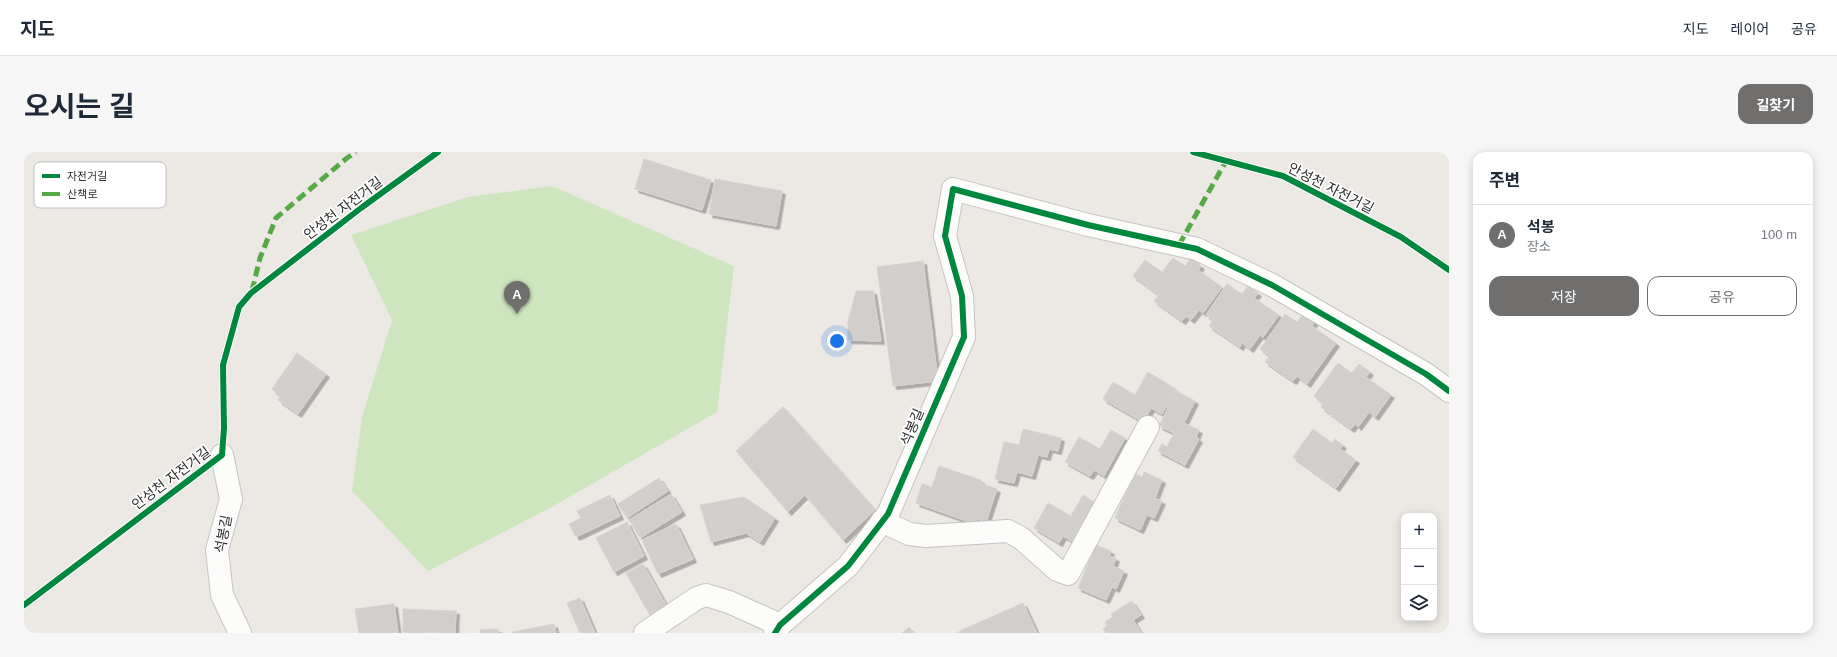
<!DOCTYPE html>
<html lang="ko">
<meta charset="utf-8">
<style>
:root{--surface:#fff;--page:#f6f6f7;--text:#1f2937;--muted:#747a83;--line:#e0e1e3;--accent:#706f6e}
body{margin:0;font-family:Helvetica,"Noto Sans KR",sans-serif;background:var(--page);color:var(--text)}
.controls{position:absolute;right:12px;bottom:12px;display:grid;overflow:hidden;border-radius:8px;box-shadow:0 2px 10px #0003}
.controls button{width:36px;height:36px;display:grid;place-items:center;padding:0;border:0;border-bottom:1px solid var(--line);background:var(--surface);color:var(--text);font:20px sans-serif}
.you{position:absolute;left:813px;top:189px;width:14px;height:14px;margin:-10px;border:3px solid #fff;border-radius:50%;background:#1a73e8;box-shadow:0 0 0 6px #1a73e833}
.badge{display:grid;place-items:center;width:26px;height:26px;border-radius:50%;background:var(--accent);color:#fff;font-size:13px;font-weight:700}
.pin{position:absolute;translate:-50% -33px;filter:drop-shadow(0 1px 2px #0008)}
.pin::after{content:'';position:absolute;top:21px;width:14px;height:12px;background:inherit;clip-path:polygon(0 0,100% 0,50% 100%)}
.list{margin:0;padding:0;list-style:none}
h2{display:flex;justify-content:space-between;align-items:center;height:52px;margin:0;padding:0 16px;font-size:17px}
h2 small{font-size:13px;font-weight:400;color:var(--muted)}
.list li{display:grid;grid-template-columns:26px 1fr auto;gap:12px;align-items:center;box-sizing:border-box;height:60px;padding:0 16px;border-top:1px solid var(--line)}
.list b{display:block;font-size:15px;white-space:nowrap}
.list p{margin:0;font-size:13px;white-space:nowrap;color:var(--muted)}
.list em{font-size:13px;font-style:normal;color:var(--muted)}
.actions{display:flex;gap:8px;padding:12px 16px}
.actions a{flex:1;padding:9px 0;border:1px solid var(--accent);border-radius:12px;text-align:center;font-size:14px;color:var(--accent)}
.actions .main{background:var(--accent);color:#fff}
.icon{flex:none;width:22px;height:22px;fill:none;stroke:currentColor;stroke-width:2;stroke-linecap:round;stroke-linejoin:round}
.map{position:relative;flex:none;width:1425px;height:481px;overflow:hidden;border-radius:12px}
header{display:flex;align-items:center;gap:24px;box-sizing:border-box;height:56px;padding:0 20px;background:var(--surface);border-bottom:1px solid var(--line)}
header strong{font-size:19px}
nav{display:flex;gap:22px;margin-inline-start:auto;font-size:14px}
.intro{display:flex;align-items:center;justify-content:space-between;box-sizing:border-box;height:96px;padding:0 24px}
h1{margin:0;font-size:28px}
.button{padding:10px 18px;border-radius:12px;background:var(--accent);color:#fff;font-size:14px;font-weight:700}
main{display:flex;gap:24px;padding:0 24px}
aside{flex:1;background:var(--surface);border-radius:12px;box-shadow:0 2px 10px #0003}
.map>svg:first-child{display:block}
.green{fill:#cee6be}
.building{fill:#d1cecb;stroke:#d7d4d0;filter:url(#shadow)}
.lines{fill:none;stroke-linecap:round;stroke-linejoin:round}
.minor-casing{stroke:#c5c4c5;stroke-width:24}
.minor{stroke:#fcfcfb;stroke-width:22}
.quiet{stroke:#54ab44;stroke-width:5;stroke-dasharray:10 5;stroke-linecap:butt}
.cycleway-casing{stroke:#fff;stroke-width:8}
.cycleway{stroke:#00873e;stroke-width:6}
.labels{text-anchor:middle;stroke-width:3.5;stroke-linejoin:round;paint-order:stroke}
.street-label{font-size:14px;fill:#2e2e2e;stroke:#fff}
.key{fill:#fff;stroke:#c0c0c0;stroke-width:1}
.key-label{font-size:11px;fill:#2e2e2e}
</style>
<header>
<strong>지도</strong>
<nav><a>지도</a><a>레이어</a><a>공유</a></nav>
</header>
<div class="intro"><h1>오시는 길</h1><a class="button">길찾기</a></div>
<main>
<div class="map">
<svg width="1425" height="481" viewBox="0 0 1425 481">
<defs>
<filter id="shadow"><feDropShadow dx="3.5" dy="3.5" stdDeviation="0" flood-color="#0004"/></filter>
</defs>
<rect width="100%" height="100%" fill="#ece8e4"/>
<path class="green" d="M528 34 710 114 693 260 526 356 404 419 328 339 338 265 368 168 327 83 444 45Z"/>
<g class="building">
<path d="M620 7 687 28 678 58 611 37Z"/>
<path d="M691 27 758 39 752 74 685 62Z"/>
<path d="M1149 106 1161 114 1167 106 1177 114 1174 118 1198 135 1179 161 1175 158 1167 168 1162 164 1158 169 1130 149 1135 143 1109 124 1121 108 1138 120Z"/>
<path d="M899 109 914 229 869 234 853 115Z"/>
<path d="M1203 132 1218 142 1224 134 1234 141 1230 146 1255 163 1239 185 1236 183 1226 197 1218 191 1216 195 1185 174 1189 168 1182 163Z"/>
<path d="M832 139H849L857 189 824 188V170Z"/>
<path d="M1280 161 1291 169 1288 174 1312 191 1283 232 1273 224 1269 229 1241 210 1246 204 1236 197 1261 162 1273 170Z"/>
<path d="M273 201 302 222 274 262 254 248 257 244 248 237Z"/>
<path d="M1314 211 1328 221 1335 212 1346 220 1342 225 1367 243 1351 265 1345 260 1334 275 1331 272 1327 277 1297 255 1299 252 1290 244Z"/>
<path d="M1124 220 1152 237 1138 262 1127 256 1119 270 1079 247 1089 230 1111 243Z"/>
<path d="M1152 239 1171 249 1160 271 1175 278 1172 285 1175 287 1161 313 1134 299 1138 292 1143 295 1150 281 1135 274Z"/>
<path d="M759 255 851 358 819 388 781 343 764 360 712 299Z"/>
<path d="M999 277 1037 286 1034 299 1025 297 1023 305 1014 303 1008 324 993 320 990 331 971 327 980 290 995 293Z"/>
<path d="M1289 277 1308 291 1311 287 1319 293 1316 297 1332 308 1312 336 1269 305Z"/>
<path d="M1087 278 1101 286 1080 324 1070 318 1066 324 1041 310 1055 285 1076 297Z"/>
<path d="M915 314 957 328 956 331 973 337 962 370 953 367 951 372 892 351 898 332 908 335Z"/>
<path d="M1120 320 1138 328 1131 346 1138 349 1130 366 1123 363 1116 378 1091 366 1111 321 1118 325Z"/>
<path d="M635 326 644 339 603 366 594 352Z"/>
<path d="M647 342 658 360 616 386 605 368Z"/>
<path d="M586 343 596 364 552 385 545 372 557 366 553 359Z"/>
<path d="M1059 343 1070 350 1048 389 1039 384 1035 391 1010 376 1024 351 1047 364Z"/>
<path d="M720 345 751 366 736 390 722 381 687 390 676 353Z"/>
<path d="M603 370 620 404 590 420 572 386Z"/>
<path d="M652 372 669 407 634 422 618 388Z"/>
<path d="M1072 393 1087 399 1085 404 1092 406 1089 414 1100 419 1092 437 1088 435 1082 448 1054 436Z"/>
<path d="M619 412 645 458 628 467 602 421Z"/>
<path d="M556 446 571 481H556L543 451Z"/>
<path d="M1108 449 1117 463 1109 468 1117 481H1082L1079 477 1083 474 1081 470 1089 465 1087 462Z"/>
<path d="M999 451 1013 481H933L938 478Z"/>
<path d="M370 452 374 481H335L331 457Z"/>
<path d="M379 457 432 459 431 481 379 480Z"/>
<path d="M530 472 532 481H488V480Z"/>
<path d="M885 475 890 481H878Z"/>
<path d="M474 477V481H456V478Z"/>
</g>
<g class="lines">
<g class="minor-casing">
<g id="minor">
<path d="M198 303 207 347 193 398 198 443 216 481"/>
<path d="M858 369 885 382 902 384 984 379 997 386 1033 418 1044 422 1124 275"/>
<path d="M621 481 673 446 682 443 705 450 756 473"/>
<path d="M751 481 756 473 824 414 864 362 940 185 938 144 921 84 929 37 1064 73 1173 97 1248 133 1402 222 1425 239"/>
</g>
</g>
<use href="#minor" class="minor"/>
<g class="quiet">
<path d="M1155 93 1202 9"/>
<path d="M228 139 236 106 252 66 323 6 332 0"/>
</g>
<g class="cycleway-casing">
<g id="cycleway">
<path d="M1169 0 1259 24 1377 85 1425 118"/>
<path d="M0 453 198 303 200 276 199 213 215 155 227 141 337 56 414 0"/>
<path d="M751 481 756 473 824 414 864 362 940 185 938 144 921 84 929 37 1064 73 1173 97 1248 133 1402 222 1425 239"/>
</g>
</g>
<use href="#cycleway" class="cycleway"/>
</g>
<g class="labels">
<g class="street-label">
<text transform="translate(1307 36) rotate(27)" y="5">안성천 자전거길</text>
<text transform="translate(319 56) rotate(-37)" y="5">안성천 자전거길</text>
<text transform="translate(888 275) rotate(-67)" y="5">석봉길</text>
<text transform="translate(147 326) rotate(-37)" y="5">안성천 자전거길</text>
<text transform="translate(199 382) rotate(-79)" y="5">석봉길</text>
</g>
</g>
<rect x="10" y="10" width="132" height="46" rx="6" class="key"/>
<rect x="18" y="22" width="18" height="4" fill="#00873e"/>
<rect x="18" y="40" width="18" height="4" fill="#54ab44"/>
<g class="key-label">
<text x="43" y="28">자전거길</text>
<text x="43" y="46">산책로</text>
</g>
</svg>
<div class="controls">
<button>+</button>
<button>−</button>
<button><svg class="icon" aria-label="layers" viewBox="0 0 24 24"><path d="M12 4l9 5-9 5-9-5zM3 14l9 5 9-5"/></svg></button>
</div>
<div class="you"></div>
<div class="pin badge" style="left:493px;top:162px">A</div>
</div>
<aside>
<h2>주변<small></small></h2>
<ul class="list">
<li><span class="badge">A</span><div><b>석봉</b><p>장소</p></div><em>100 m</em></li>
</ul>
<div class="actions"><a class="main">저장</a><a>공유</a></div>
</aside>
</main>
